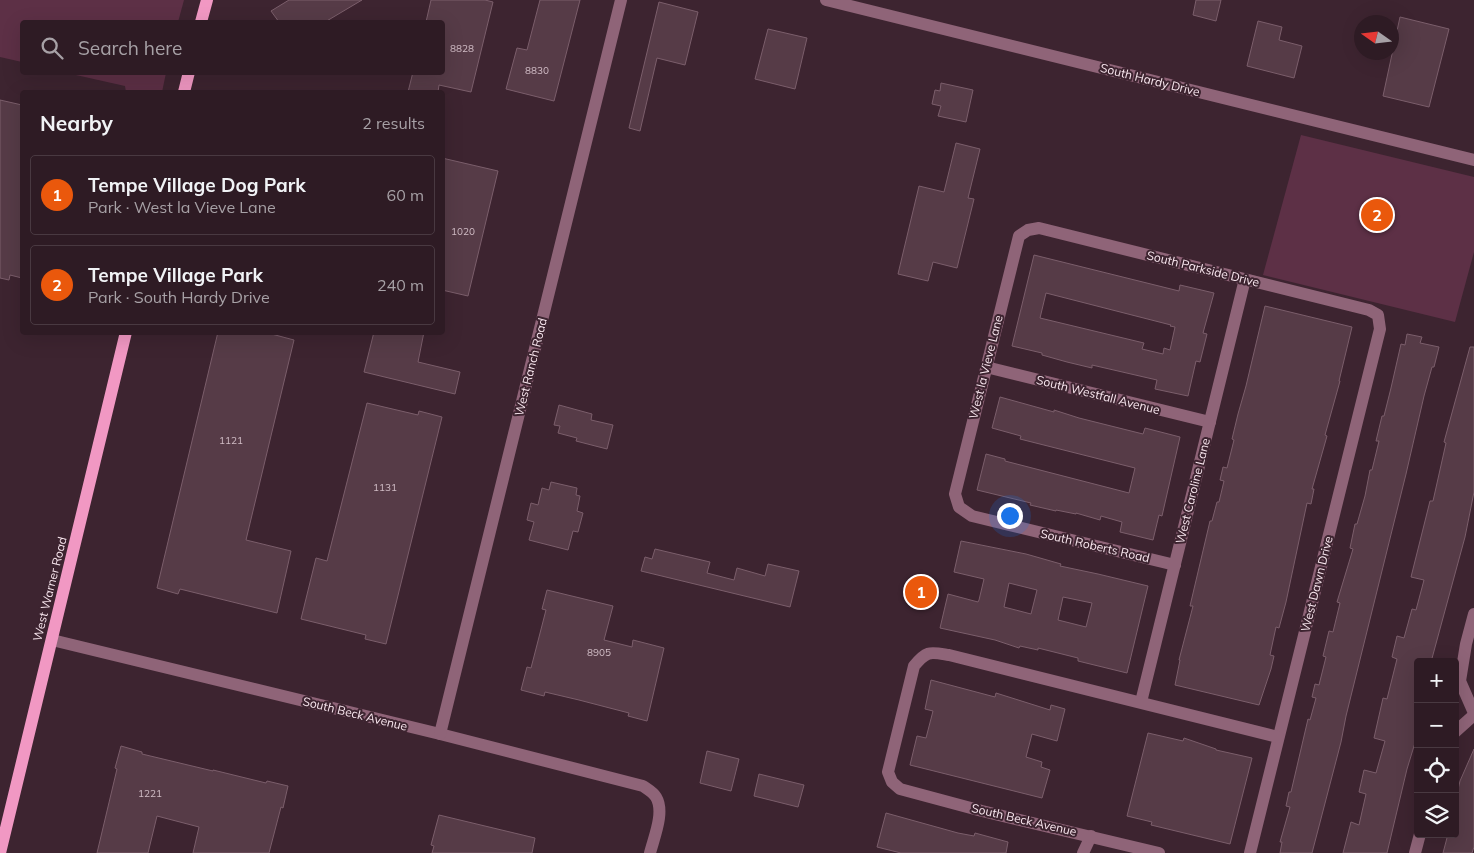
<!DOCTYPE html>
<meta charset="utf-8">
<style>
:root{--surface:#2e1b24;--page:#3a2831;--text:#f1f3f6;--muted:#a7a1a6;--line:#493941;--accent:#ea580c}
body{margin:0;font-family:Mulish,sans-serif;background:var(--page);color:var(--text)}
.controls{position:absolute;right:15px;bottom:15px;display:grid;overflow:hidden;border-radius:5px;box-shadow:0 5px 20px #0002}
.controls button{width:45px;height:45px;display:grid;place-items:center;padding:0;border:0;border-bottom:1px solid var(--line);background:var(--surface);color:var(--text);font:25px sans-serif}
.compass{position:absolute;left:1354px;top:15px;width:45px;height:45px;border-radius:50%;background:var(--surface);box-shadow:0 5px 20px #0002;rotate:284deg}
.you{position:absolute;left:1009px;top:515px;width:18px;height:18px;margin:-12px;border:4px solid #fff;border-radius:50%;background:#1a73e8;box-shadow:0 0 0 8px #1a73e833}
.badge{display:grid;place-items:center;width:32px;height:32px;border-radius:50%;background:var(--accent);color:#fff;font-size:16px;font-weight:700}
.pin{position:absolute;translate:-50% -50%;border:2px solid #fff;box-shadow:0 1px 5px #0006}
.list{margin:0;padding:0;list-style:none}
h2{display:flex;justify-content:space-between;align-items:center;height:65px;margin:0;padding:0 20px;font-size:21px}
h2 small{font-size:16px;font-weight:400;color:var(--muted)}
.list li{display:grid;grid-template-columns:32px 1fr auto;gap:15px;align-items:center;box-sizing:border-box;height:80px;margin:0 10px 10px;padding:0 10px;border:1px solid var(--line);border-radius:5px}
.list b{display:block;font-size:19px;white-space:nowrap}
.list p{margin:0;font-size:16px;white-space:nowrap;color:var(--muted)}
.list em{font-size:16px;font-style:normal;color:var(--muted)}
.icon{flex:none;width:28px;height:28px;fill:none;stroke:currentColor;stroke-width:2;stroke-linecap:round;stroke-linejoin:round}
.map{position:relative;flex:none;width:1474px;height:853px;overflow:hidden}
.search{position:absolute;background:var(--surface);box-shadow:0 5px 20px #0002;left:20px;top:20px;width:425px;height:55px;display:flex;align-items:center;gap:12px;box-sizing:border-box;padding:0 18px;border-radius:5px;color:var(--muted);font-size:19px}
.panel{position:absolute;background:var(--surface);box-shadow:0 5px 20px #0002;left:20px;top:90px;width:425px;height:245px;border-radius:5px}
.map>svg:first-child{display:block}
.green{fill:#5d3046}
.building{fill:#563b47;stroke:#7b5e6b;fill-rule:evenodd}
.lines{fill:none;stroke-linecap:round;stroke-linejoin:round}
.minor{stroke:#8f6478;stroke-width:12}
.major{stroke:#f198c3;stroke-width:12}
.labels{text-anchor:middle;stroke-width:4;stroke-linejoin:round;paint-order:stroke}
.number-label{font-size:10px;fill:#d1bdc6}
.street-label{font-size:12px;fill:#fae8f0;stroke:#3d2430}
</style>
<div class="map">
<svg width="1474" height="853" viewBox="0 0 1474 853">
<rect width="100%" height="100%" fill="#3d2430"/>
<g class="green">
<path d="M0 0H184L178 22H22V62L0 57Z"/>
<path d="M67 73H166L162 92H126L125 86Z"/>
<path d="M1301 135 1474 177V252L1455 322 1263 275Z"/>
</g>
<g class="building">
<path d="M289 0H362L325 22H279L271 11Z"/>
<path d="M431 0H485L493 2 471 92 439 85 438 92H408L413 72H442V22H426Z"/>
<path d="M540 0H580L554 101 506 89 517 48 527 50Z"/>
<path d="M1196 0H1221L1216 21 1193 15Z"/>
<path d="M659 2 698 12 685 65 657 58 640 131 629 128Z"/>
<path d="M1400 17 1449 29 1429 107 1383 96Z"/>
<path d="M1258 21 1282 27 1279 40 1302 46 1294 78 1247 66Z"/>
<path d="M768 29 807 38 795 89 755 79Z"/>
<path d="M941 83 973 90 966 122 938 116 941 106 932 104 935 90 940 91Z"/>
<path d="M0 100 22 105V278L10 275 9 280 0 278Z"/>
<path d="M956 143 980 149 968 198 974 199 957 268 933 262 928 281 898 274 919 186 944 192Z"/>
<path d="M442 158 498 171 468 296 442 290Z"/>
<path d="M1034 255 1179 291 1180 285 1214 293 1203 333 1207 334 1200 362 1196 361 1188 396 1155 389 1157 380 1092 365V368L1067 362 1042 355V353L1012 346ZM1046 293 1171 325 1170 326 1175 327 1170 350 1164 348 1163 354 1142 349 1144 343 1040 318Z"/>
<path d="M1265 306 1352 327 1339 381H1340L1325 435 1327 436 1312 489H1314L1311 504 1307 503 1286 602 1279 628 1276 627 1270 655 1274 656 1271 669 1259 705 1175 685 1180 660H1179L1193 606H1190L1210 521H1212L1217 502H1219L1224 481 1220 480 1223 467 1227 468 1234 440 1232 439 1238 414 1246 386Z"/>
<path d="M218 332H264L294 340 246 540 291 551 277 613 180 589 178 594 157 588Z"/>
<path d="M374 332H424L418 362 460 372 455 394 364 372Z"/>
<path d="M1407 334 1422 337 1420 343 1439 347 1434 367H1432L1424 396 1406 474 1346 716 1341 742 1312 853H1280L1282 842H1280L1290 807 1286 806 1289 792H1291L1308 719 1310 720 1316 698 1312 697 1315 684 1319 685 1326 657 1323 656 1329 631 1333 632 1340 603 1337 602 1353 549 1350 548 1355 524H1357L1365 496 1370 470H1372L1379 441H1376L1382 416H1384L1391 388 1401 344 1405 345Z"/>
<path d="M1470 347H1474V492L1465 537 1431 662H1418V733L1407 769 1387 853H1343L1351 822 1359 825 1366 794 1359 792 1364 770 1376 773 1385 741 1374 738 1383 698 1387 699 1397 659 1392 657 1397 636 1404 638 1412 609 1416 610 1424 580 1411 577 1430 501H1433L1446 443 1444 442Z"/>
<path d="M1000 397 1054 412V410L1079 418 1143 434 1145 428 1180 437 1162 516 1159 515 1153 540 1120 532 1122 522 1101 516 1100 520 1076 513V514L1056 510V511L1030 505 1031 503 977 490 986 454 1005 459V461L1129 493 1135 468 1020 439 1021 436 992 428Z"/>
<path d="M367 403 418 415 419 411 442 417 386 644 365 639 366 635 301 619 316 558 327 561Z"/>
<path d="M559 405 592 414 591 420 613 425 607 449 576 441 577 438 558 433 560 426 554 425Z"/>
<path d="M551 482 577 488 576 495 580 496 577 511 583 513 578 532 573 531 568 550 529 540 534 522 527 520 531 503 538 505 542 488 549 490Z"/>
<path d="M961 541 1026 554 1061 564 1060 566 1098 574 1148 586 1127 673 1078 661V658L1038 648V650L1020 646 1019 648 995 640 940 628 948 594 978 602 979 600 984 579 954 572ZM1009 583 1037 590 1031 614 1004 607ZM1063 597 1092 603 1086 627 1058 620Z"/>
<path d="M655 549 710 562 707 573 734 580 737 568 765 576 768 564 799 571 790 607 641 571 645 557 652 559Z"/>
<path d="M547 590 613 606 604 640 632 647 633 640 664 648 647 721 628 716 629 713 579 700 545 692 544 696 521 690 527 667 531 668 546 610 542 609Z"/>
<path d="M931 680 995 697 996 693 1050 710 1051 705 1065 709 1057 741 1032 734 1026 757 1042 762 1041 767 1050 770 1042 798 910 765 917 736 926 738 933 711 925 709Z"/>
<path d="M1148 733 1183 741 1184 738 1216 749V750L1252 758 1230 844 1151 825 1152 822 1127 816Z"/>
<path d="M121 746 142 752V754L213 771V770L266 783 267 781 288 786 283 808 281 807 269 853H193L199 827 157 816 148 853H97L117 769 115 768Z"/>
<path d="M1474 749V847L1472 853H1443L1448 834H1455V802L1460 781Z"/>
<path d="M707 751 739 759 731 791 700 783Z"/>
<path d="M759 774 804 785 798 807 754 796Z"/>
<path d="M886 813 958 833 974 836 975 833 1008 842 1006 853H901L877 847Z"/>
<path d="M439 815 535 838 532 853H432L434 846 431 845Z"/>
</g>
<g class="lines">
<g class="minor">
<path d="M826 0 1474 160"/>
<path d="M986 367 1210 422"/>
<path d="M1175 565 972 516 959 507 955 494 1019 236 1028 230 1039 228 1369 310 1378 315 1380 329 1250 853"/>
<path d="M1474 614 1466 644 1460 681 1474 713"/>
<path d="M52 640 440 734 643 786C647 789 653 792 656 797 665 812 654 837 650 853"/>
<path d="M1141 702 1245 279"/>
<path d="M1455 732 1474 715"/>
<path d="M440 734 621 0"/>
<path d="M1083 853 1091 836"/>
<path d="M1159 853 982 811 900 789 892 782 888 772 914 666C927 650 930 652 949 655L1278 737"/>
<path d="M1415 853 1420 834"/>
</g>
<g class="major">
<path d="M201 22 207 0"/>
<path d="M184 92 189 72"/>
<path d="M0 853 126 332"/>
</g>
</g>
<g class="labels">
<g class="number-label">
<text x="462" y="52">8828</text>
<text x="537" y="74">8830</text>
<text x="463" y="235">1020</text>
<text x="231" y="444">1121</text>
<text x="385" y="491">1131</text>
<text x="599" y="656">8905</text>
<text x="150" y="797">1221</text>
</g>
<g class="street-label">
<text transform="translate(1150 80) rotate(14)" y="4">South Hardy Drive</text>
<text transform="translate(1203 269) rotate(14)" y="4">South Parkside Drive</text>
<text transform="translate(531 367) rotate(-76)" y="4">West Ranch Road</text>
<text transform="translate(986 367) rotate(-76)" y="4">West la Vieve Lane</text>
<text transform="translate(1098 395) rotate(14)" y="4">South Westfall Avenue</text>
<text transform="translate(1193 491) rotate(-76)" y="4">West Caroline Lane</text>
<text transform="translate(1095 546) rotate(13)" y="4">South Roberts Road</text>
<text transform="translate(1317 584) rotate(-76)" y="4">West Dawn Drive</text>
<text transform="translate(50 589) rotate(-76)" y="4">West Warner Road</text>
<text transform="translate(355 714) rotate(14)" y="4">South Beck Avenue</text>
<text transform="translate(1024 820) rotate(13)" y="4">South Beck Avenue</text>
</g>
</g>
</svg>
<div class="controls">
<button>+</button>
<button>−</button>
<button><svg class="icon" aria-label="locate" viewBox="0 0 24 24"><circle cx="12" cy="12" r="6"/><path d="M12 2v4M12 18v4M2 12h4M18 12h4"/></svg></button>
<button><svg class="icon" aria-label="layers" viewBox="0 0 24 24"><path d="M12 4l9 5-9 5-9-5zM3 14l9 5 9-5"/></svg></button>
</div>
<svg class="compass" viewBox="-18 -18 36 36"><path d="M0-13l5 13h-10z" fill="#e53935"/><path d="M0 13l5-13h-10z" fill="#a7a1a6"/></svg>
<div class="you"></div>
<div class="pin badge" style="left:921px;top:592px">1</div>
<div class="pin badge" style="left:1377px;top:215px">2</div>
<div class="search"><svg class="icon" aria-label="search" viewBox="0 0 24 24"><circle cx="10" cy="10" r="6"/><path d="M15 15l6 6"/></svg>Search here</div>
<section class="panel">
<h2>Nearby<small>2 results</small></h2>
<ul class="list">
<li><span class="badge">1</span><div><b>Tempe Village Dog Park</b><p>Park · West la Vieve Lane</p></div><em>60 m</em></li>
<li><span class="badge">2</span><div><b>Tempe Village Park</b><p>Park · South Hardy Drive</p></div><em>240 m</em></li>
</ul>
</section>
</div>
